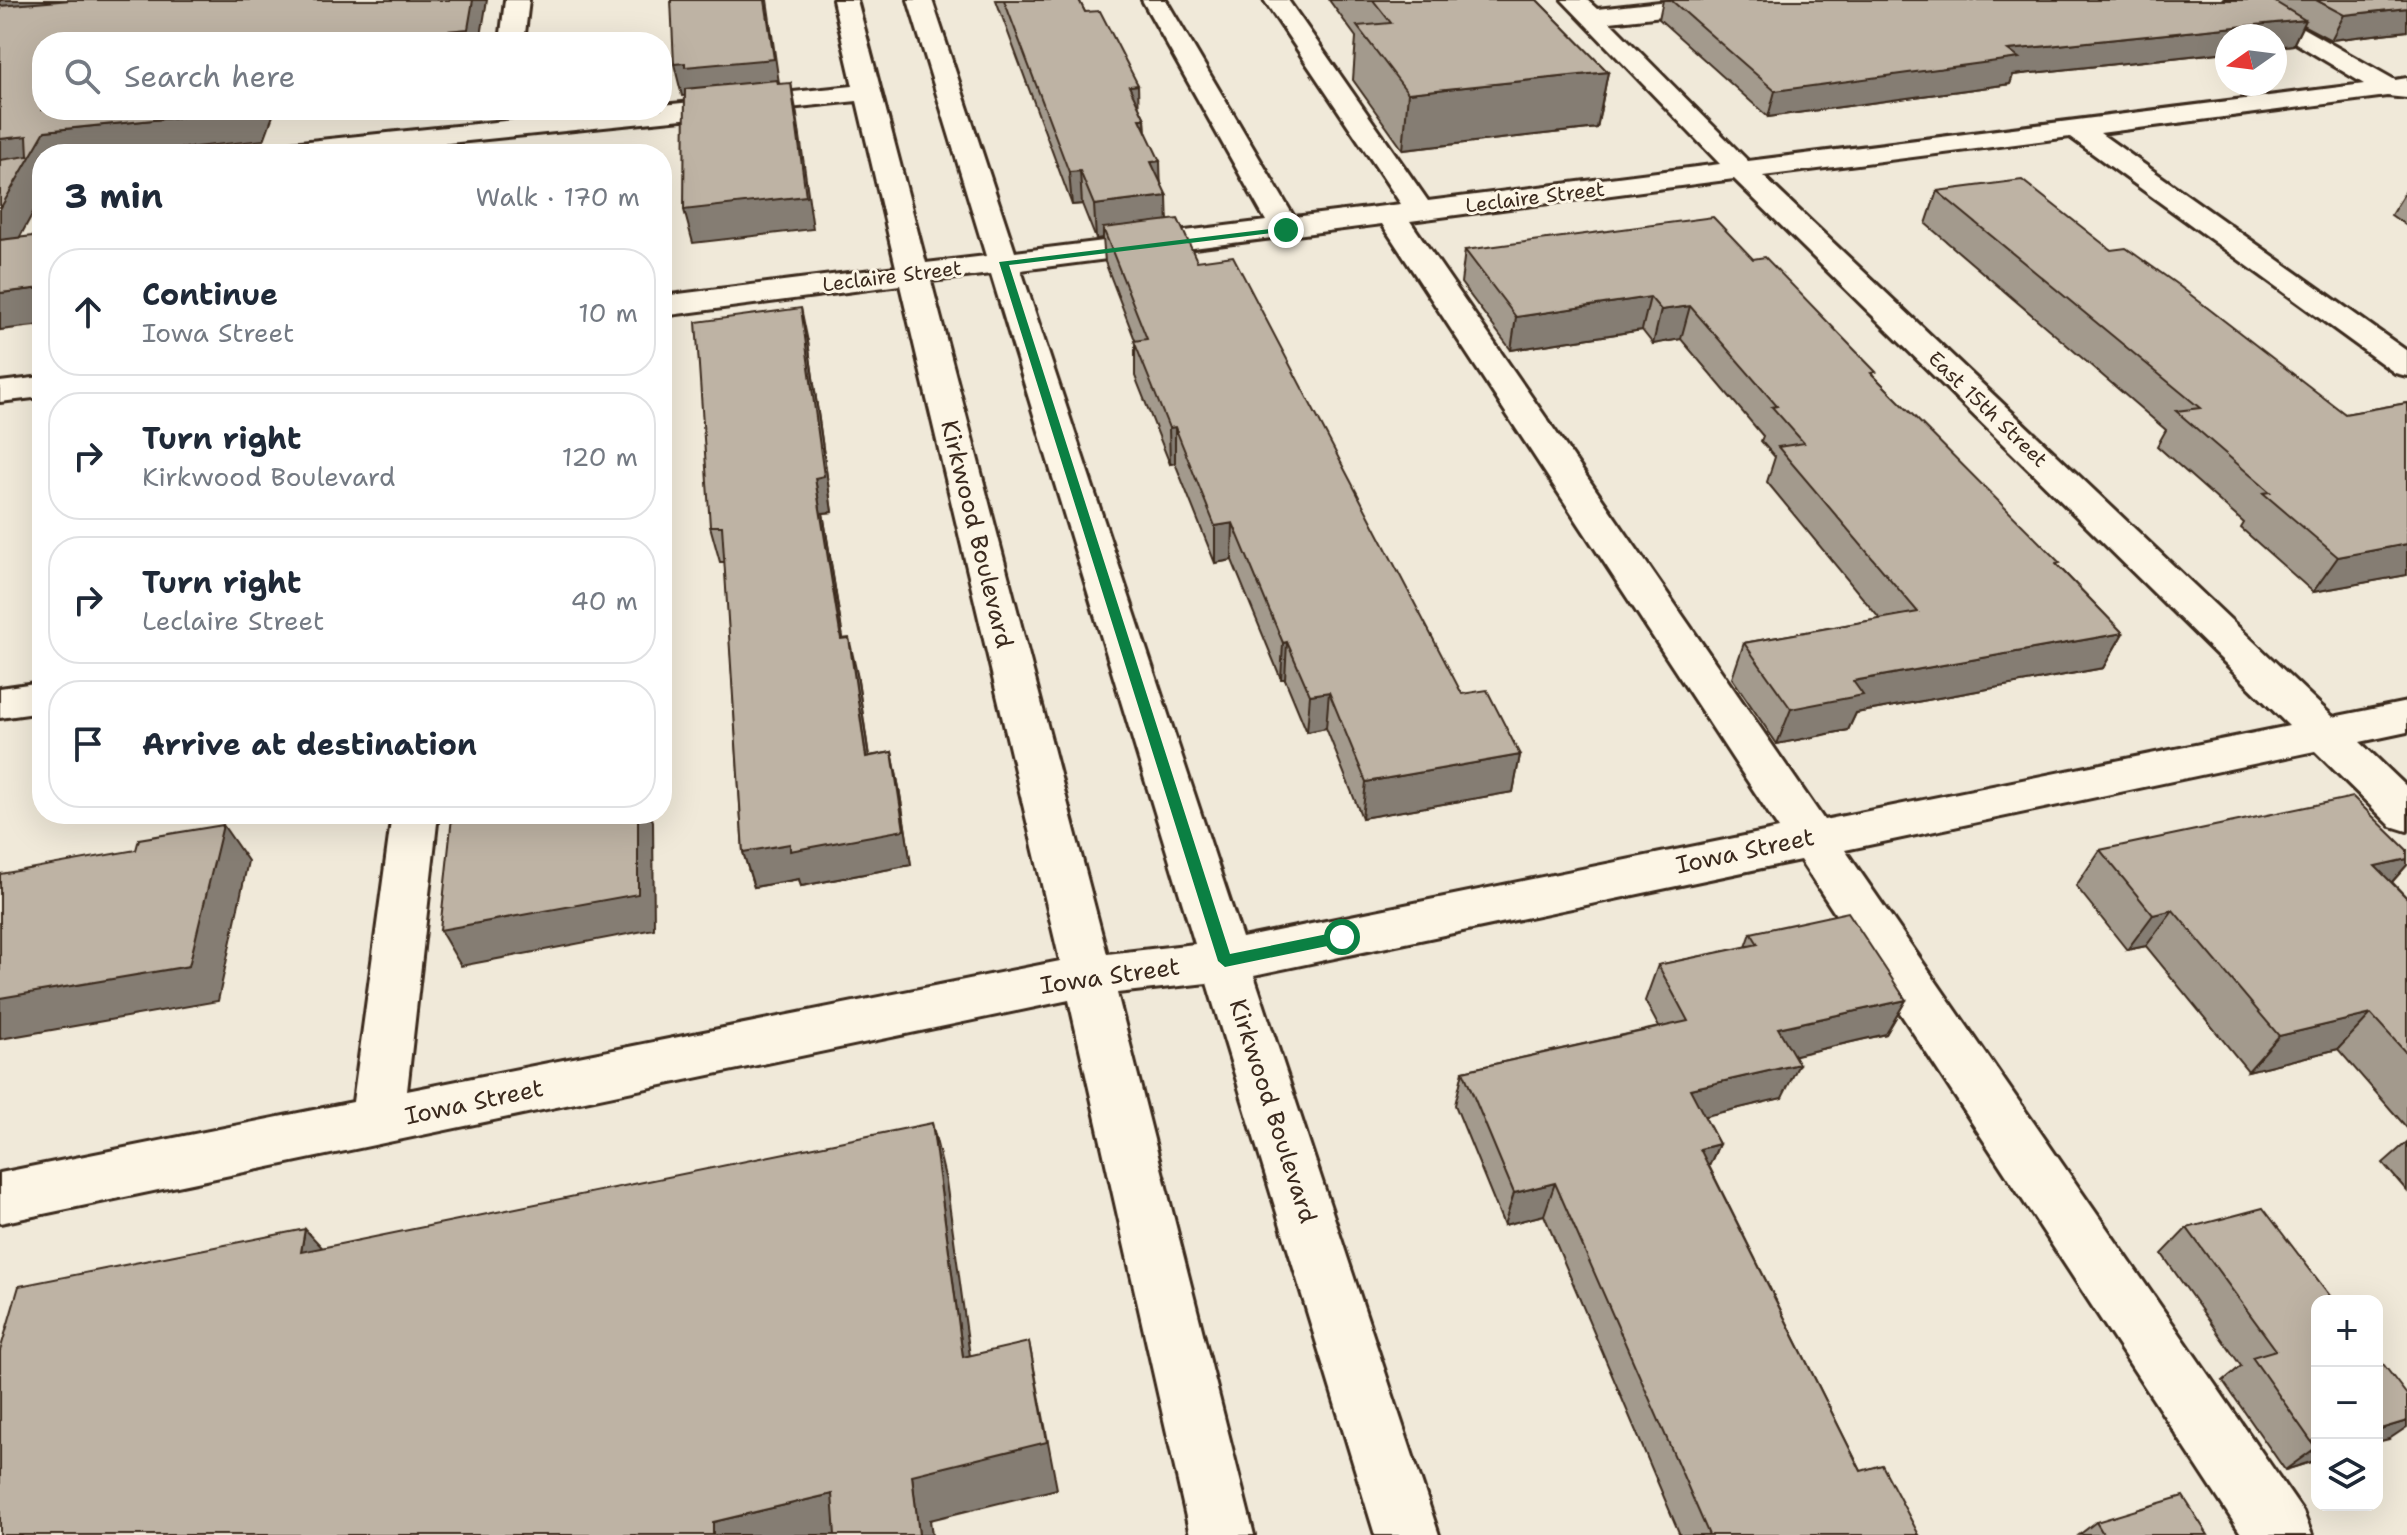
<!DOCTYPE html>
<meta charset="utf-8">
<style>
:root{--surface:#fff;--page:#f6f6f7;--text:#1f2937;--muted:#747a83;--line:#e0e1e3}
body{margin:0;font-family:"Shantell Sans",sans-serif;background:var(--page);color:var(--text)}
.controls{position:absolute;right:24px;bottom:24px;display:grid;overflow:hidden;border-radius:16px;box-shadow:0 8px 32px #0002}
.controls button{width:72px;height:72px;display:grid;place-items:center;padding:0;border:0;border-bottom:2px solid var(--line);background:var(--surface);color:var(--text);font:40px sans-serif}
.compass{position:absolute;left:2215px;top:24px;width:72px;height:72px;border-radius:50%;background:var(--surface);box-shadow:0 8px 32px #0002;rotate:256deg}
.stop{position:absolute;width:24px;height:24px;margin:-18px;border:6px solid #0b8043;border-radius:50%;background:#fff}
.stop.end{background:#0b8043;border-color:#fff;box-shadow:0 2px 8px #0008}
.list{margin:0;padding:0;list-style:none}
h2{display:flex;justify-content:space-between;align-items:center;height:104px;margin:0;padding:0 32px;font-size:34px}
h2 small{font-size:26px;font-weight:400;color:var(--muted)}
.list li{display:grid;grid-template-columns:52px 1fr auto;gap:24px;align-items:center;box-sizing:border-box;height:128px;margin:0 16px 16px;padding:0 16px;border:2px solid var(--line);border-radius:32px}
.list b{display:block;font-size:30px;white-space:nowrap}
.list p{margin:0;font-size:26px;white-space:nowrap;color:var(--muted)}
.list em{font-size:26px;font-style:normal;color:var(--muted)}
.icon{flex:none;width:44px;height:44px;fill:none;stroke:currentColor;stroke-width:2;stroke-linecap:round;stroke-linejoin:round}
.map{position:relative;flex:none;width:2407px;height:1535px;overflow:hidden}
.search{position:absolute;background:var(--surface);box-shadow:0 8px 32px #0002;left:32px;top:32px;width:640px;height:88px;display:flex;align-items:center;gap:20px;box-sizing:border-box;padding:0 28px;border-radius:32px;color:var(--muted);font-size:30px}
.panel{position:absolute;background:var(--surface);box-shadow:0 8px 32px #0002;left:32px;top:144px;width:640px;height:680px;border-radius:32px}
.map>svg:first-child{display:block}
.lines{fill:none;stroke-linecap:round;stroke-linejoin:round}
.minor-casing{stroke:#3b2a1e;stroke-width:6}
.minor{fill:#fcf5e5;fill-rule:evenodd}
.wall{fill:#a39a8d;stroke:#3b2a1e;stroke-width:2}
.shaded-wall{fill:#857d73;stroke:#3b2a1e;stroke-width:2}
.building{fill:#beb3a4;stroke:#3b2a1e;stroke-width:2}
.route{fill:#0b8043}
.labels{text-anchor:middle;stroke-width:6;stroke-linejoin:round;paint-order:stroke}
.far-street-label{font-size:20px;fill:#3b2a1e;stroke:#fcf5e5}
.street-label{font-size:24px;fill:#3b2a1e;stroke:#fcf5e5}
</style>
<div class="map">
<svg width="2407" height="1535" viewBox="0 0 2407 1535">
<rect width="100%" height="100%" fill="#f0e9d9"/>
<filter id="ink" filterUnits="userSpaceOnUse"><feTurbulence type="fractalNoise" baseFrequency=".0125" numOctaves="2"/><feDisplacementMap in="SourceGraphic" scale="16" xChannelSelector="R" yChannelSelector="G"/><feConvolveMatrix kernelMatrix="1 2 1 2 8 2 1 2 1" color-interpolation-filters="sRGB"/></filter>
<g filter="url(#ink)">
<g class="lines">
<g class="minor-casing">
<g id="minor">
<path d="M505 0H529L524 42H500Z"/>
<path d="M833 0H857L926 263 986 256 908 0H932L1015 252 1266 221 1142 0H1166L1294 217 1401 204 1264 0H1288L1428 201 1720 164 1562 0H1587L1597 9 1678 0H1753L1741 7 1610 22 1748 161 2364 84 2224 0H2253L2395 80 2407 78V98L2387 96 2100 133 2407 351V376L2395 373 2070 137 1763 176 2333 717 2407 702V732L2360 742 2407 787V831L2391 826 2315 751 1845 850 2303 1512 2312 1535H2242L1800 860 1254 975 1439 1535H1375L1207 983 1117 993 1254 1535H1190L1069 1000 0 1223V1173L353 1102 392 814H438L407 1091 1060 961 900 285 662 316V296L896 267 857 101 342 154H247L251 148 261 146 612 110H662V105L853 86ZM1734 179 2289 726 1824 820 1410 221ZM1382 224 1779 829 1242 938 1021 270ZM991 274 1195 944 1107 954 931 281Z"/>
<path d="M42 377V397L0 402V382Z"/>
<path d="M42 682V712L0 718V688Z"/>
</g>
</g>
<use href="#minor" class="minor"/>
</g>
<g class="wall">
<path d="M996 0H1079L1085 12 1138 85V105L1145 119 1146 132 1161 183 1168 220 1197 261 1462 694 1520 755 1513 792 1362 818 1326 728 1307 732 1285 679H1281L1232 560 1215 563 1175 463 1170 464 1135 376V340L1105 262 1103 238 1096 239 1082 204 1072 205Z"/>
<path d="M1329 0H1537L1608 72 1597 128 1403 150 1353 80 1356 37Z"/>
<path d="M1663 0H2407V31L2331 40 2303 25 2293 45 2275 47V36H2227V52L2013 75 2010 84 1768 117 1659 19Z"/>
<path d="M2407 189V226L2391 215Z"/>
<path d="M1937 191 2111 250 2345 414 2407 403V575L2313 592 2241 528 2244 523 2157 446 2166 430 1926 224Z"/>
<path d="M1465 250 1753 259 1874 376 2123 633 2103 668 1856 713 1848 730 1777 744 1732 678 1744 643 1880 619 1767 482 1775 457 1761 441 1763 436 1681 339 1653 344 1642 330 1511 350 1461 283Z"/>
<path d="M808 342 832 512 823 513 843 639 857 674 869 756 892 752 899 788 911 865 801 886 799 879 754 887 743 852 725 562H720L710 526Z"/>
<path d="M2100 850H2407V865L2392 882 2407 898V1128L2338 1049 2248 1071 2146 946 2127 950 2076 886Z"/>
<path d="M1751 933 1906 1000 1886 1034 1794 1055 1782 1098 1704 1116 1719 1144 1709 1166 1861 1471 1919 1535H1680L1544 1215 1504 1225 1455 1105 1463 1071 1659 1027 1645 1001 1658 965 1746 947Z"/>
<path d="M2407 1142V1191L2383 1163Z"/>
<path d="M2187 1228 2317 1301V1460L2285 1470 2223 1381 2241 1366 2162 1254Z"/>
<path d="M2096 1522 2208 1535H2079Z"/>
</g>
<g class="shaded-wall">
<path d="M0 0H168L0 15Z"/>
<path d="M473 0H487L480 42H328Z"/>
<path d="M765 0H767L780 90 682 96 674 64Z"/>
<path d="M2407 8V31L2331 40 2344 15Z"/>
<path d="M2305 20 2293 45 2275 47V36H2227V52L2013 75 2010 84 1768 117 1775 91 2008 50Z"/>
<path d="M1608 72 1597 128 1403 150 1408 93Z"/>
<path d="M791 83 797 115 813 229 693 243 684 210Z"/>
<path d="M1138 85 1139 117 1129 86Z"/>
<path d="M251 110H275L264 140 126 154H42V196L0 274V139L27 136 45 131Z"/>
<path d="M1140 119H1145L1146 151Z"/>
<path d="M1160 161 1161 195 1151 162Z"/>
<path d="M1080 171 1082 204 1072 205 1069 172Z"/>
<path d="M1167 196 1168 230 1103 228V238L1096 239 1094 205Z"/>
<path d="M42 288V325L0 330V293Z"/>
<path d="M1650 297 1642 330 1511 350 1516 317Z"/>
<path d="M1690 306 1681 339 1653 344 1661 310Z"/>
<path d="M801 308 808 342 832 512 823 513 849 675 841 639 815 478Z"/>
<path d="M1175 427V463L1170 464 1169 428Z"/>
<path d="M42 509V520L35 510Z"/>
<path d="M1233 523 1232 560 1215 563V526Z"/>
<path d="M2407 544V575L2313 592 2338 557Z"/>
<path d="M2123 633 2103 668 1856 713 1848 730 1777 744 1791 709 1853 681Z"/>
<path d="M849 638 857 674 874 792 866 757Z"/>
<path d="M1287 642 1285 679H1281L1283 643Z"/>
<path d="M1329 692 1326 728 1307 732 1310 695Z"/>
<path d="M892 752 899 788 911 865 801 886 799 879 754 887 743 852Z"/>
<path d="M1520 755 1513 792 1362 818 1366 782Z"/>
<path d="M638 814H650L653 821 654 929 461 966 440 930Z"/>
<path d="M223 825 248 861 218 1001 0 1039V998Z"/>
<path d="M2407 859V865L2382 893 2375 866Z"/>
<path d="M2173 910 2146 946 2127 950 2153 915Z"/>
<path d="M1906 1000 1886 1034 1761 1063 1778 1028Z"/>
<path d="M2371 1014 2338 1049 2248 1071 2279 1036Z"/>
<path d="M1799 1064 1782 1098 1676 1123 1690 1089Z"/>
<path d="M932 1123 946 1181 977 1407 963 1357Z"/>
<path d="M1719 1144 1704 1177 1700 1149Z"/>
<path d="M1555 1183 1544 1215 1504 1225 1514 1193Z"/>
<path d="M305 1229 355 1283 301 1252Z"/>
<path d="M1029 1342 1057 1489 930 1520 932 1535H919L912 1475Z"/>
<path d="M2407 1421V1427L2389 1439 2377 1442V1430Z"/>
<path d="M2317 1447V1460L2285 1470Z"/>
<path d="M832 1494 853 1535H713V1522Z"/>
</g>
<g class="building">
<path d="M71 0H473L468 29 328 42H42V110H251L45 131 0 209V160L28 156 27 136 0 139V6Z"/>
<path d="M671 0H765L774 59 685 67V63L674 64Z"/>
<path d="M1004 0H1079L1085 12 1100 11 1138 85 1129 86 1145 119H1140L1160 161 1151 162 1167 196 1094 205 1080 171 1069 172Z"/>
<path d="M1373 0H1537L1608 72 1408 93 1357 26 1391 23Z"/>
<path d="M1671 0H2272L2305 20 2008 50 2019 58 1775 91Z"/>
<path d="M2316 0H2407V8L2344 15Z"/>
<path d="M777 80 778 84 791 83 806 196 684 210 685 89Z"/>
<path d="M2022 180 2111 250 2126 248 2178 285 2345 414 2407 403V544L2338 557 2263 493 2270 492 2176 411 2200 408 1937 191Z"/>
<path d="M1713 217 1753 259 1765 257 1876 372 1871 373 2060 563 2056 564 2123 633 1853 681 1863 695 1791 709 1744 643 1918 612 1778 447 1804 443 1772 407 1777 406 1690 306 1661 310 1650 297 1516 317 1465 250Z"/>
<path d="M1178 219 1197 261 1233 256 1462 694 1487 690 1520 755 1366 782 1329 692 1310 695 1287 642 1283 643 1233 523 1215 526 1175 427 1169 428 1134 341 1147 339 1103 228Z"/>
<path d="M42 235V288L0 293V240Z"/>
<path d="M801 308 824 476 815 478 841 639 849 638 866 757 892 752 904 830 790 851V844L743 852 722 526H710L696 322Z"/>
<path d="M42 495V509L35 510Z"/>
<path d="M2353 797 2407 850V859L2375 866 2407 898V1054L2371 1014 2279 1036 2173 910 2153 915 2100 850Z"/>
<path d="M472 814H638V894L440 930 452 817Z"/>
<path d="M223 825 189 966 0 998V874L136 850 139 839Z"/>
<path d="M1848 912 1906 1000 1778 1028 1799 1064 1690 1089 1719 1144 1700 1149 1861 1471 1882 1465 1919 1535H1709L1555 1183 1514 1193 1463 1071 1688 1021 1658 965 1758 944 1751 933Z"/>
<path d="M932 1123 963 1357 1029 1342 1047 1442 912 1475 919 1535H835L832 1494 713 1522V1535H0V1351L19 1286 305 1229 301 1252Z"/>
<path d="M2263 1208 2334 1301H2317L2316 1448 2252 1357 2276 1350 2187 1228Z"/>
<path d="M2377 1356 2407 1395V1421L2377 1430Z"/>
<path d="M2183 1496 2208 1535H2104L2096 1522Z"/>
</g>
</g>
<path class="route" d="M1286 227 1289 231 1009 265 1230 954 1342 931 1349 937 1342 943 1225 967 1218 961 999 262Z"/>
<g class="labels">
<g class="far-street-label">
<text transform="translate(1535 197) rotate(-7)" y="7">Leclaire Street</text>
<text transform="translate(892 276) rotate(-7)" y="7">Leclaire Street</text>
<text transform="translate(1988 409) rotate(44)" y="7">East 15th Street</text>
</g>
<g class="street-label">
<text transform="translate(977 534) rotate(76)" y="8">Kirkwood Boulevard</text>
<text transform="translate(1745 851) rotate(-12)" y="8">Iowa Street</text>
<text transform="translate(1110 976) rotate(-8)" y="8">Iowa Street</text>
<text transform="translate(474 1102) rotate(-12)" y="8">Iowa Street</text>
<text transform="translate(1273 1111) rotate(72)" y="8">Kirkwood Boulevard</text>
</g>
</g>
</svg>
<div class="controls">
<button>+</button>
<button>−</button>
<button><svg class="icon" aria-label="layers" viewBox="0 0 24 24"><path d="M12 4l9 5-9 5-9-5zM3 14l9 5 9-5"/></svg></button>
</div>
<svg class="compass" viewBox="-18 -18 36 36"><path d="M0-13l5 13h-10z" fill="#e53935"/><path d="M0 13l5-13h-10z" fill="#747a83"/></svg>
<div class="stop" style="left:1342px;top:937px"></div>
<div class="stop end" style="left:1286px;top:230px"></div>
<div class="search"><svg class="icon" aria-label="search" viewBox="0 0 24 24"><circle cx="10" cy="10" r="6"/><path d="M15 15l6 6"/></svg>Search here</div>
<section class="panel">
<h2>3 min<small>Walk · 170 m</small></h2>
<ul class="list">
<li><svg class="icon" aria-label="ahead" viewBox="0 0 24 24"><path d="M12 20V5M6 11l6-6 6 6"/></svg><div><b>Continue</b><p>Iowa Street</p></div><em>10 m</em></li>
<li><svg class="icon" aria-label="right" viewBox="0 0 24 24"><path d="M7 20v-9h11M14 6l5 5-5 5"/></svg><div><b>Turn right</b><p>Kirkwood Boulevard</p></div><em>120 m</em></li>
<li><svg class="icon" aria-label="right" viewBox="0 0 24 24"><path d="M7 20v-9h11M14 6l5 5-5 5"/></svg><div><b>Turn right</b><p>Leclaire Street</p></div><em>40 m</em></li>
<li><svg class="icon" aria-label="arrive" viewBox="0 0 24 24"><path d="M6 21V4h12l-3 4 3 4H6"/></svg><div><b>Arrive at destination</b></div></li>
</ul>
</section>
</div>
